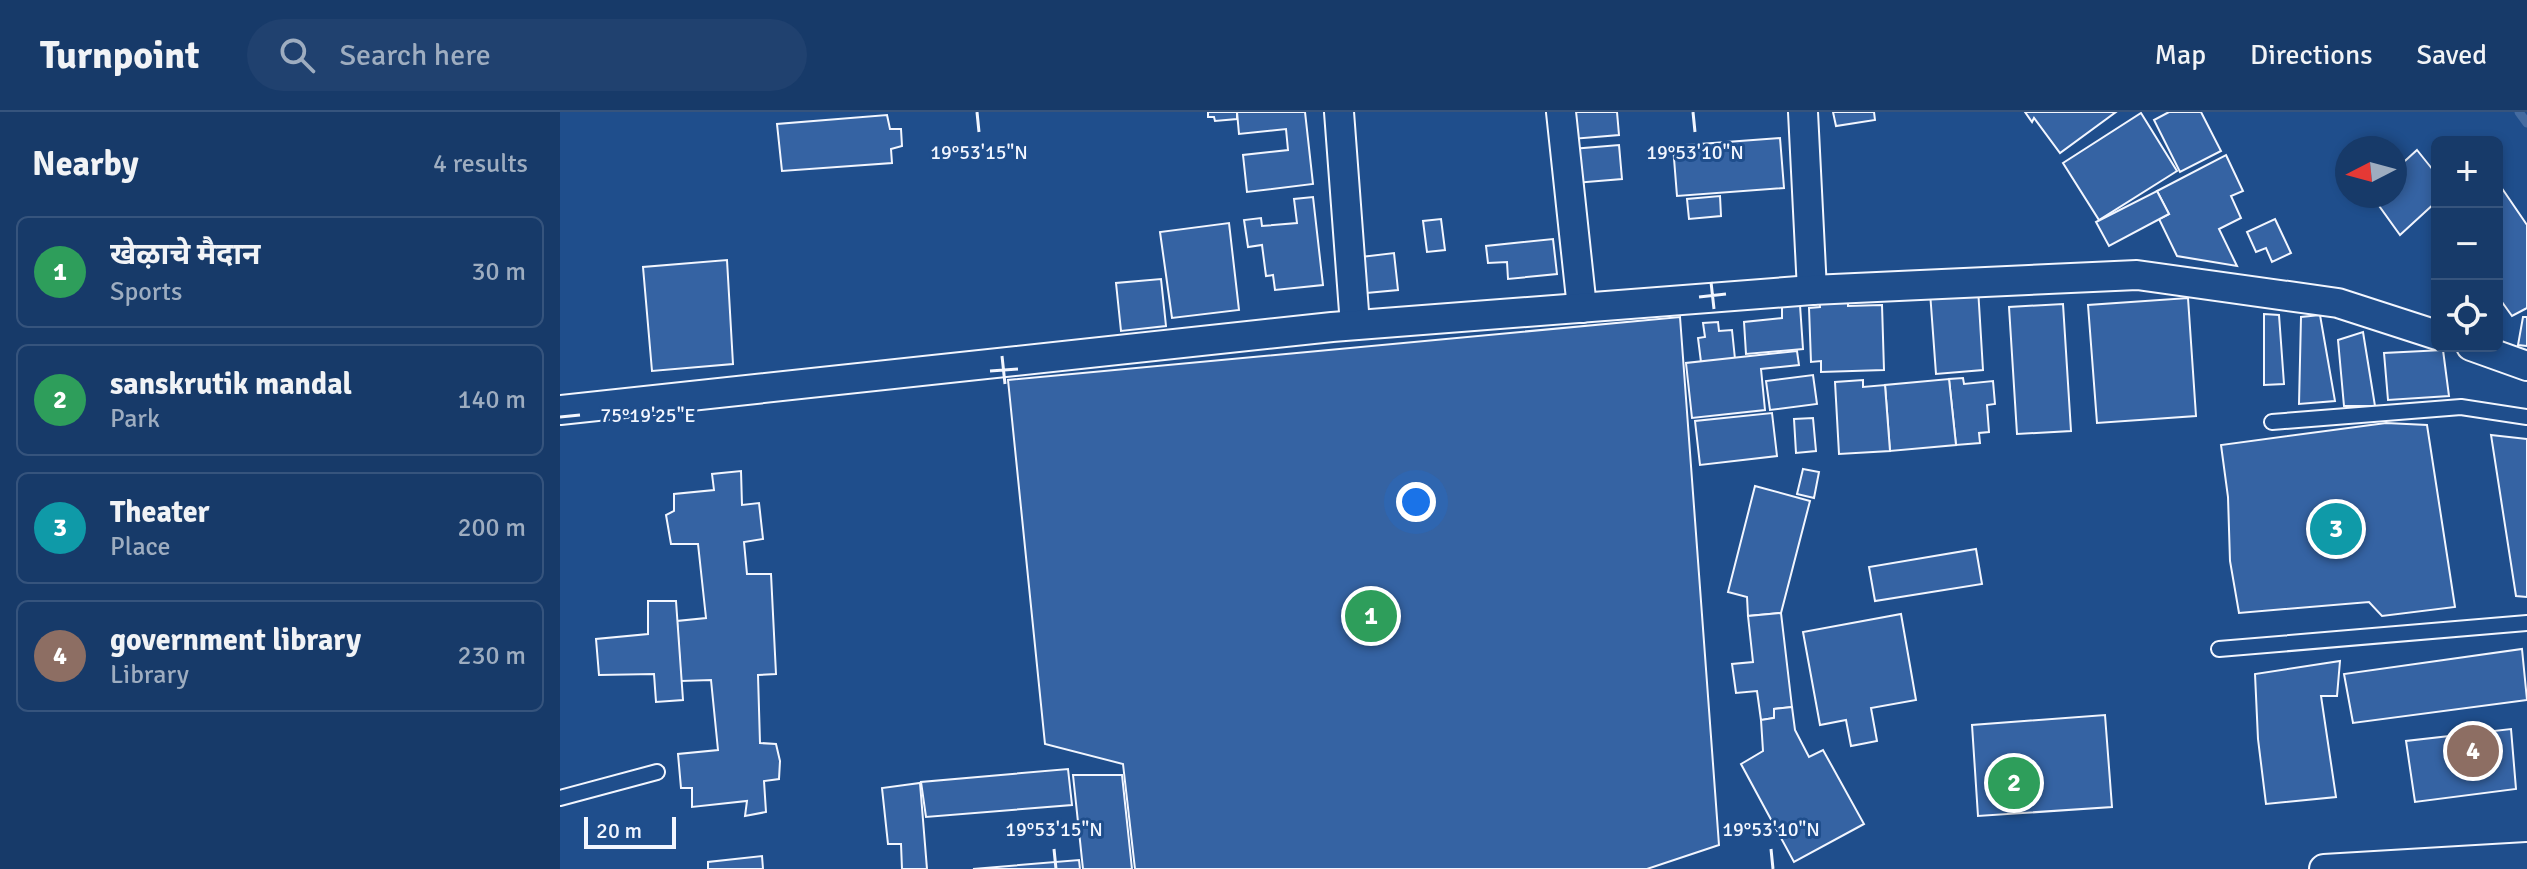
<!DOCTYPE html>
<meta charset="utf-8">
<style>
:root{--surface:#173a69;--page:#20416f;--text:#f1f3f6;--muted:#9eadc0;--line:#36547d;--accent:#e797bd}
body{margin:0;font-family:Signika,"Noto Sans Devanagari",sans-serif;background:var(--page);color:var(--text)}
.controls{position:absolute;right:24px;top:24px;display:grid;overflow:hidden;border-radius:12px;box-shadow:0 4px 12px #0003}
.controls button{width:72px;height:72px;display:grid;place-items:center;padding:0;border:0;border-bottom:2px solid var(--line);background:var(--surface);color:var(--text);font:40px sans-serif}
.compass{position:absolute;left:1775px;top:24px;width:72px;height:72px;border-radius:50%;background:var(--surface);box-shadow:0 4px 12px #0003;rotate:264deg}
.scale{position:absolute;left:24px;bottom:20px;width:92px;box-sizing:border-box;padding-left:8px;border:4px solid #f2f6ff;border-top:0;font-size:22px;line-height:28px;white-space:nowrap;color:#f2f6ff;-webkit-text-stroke:6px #1f4e8c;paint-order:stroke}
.you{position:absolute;left:856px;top:390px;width:28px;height:28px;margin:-20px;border:6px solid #fff;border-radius:50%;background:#1a73e8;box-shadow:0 0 0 12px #1a73e833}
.badge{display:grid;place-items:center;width:52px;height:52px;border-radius:50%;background:var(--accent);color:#fff;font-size:26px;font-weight:700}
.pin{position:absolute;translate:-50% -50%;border:4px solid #fff;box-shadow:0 2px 8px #0006}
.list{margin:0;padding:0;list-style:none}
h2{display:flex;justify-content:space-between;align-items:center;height:104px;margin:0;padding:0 32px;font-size:34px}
h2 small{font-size:26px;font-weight:400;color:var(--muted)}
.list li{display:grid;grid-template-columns:52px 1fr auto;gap:24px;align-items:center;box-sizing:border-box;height:112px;margin:0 16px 16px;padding:0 16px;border:2px solid var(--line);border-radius:12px}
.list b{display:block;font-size:30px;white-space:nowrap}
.list p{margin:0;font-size:26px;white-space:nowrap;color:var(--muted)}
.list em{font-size:26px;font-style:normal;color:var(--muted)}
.icon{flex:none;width:44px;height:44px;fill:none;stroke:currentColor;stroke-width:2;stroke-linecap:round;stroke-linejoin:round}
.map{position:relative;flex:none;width:1967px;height:757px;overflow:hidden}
header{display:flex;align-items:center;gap:48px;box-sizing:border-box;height:112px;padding:0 40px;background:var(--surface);border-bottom:2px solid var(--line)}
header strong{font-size:38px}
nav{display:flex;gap:44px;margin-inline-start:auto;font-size:28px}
.search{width:560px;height:72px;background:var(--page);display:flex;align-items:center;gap:20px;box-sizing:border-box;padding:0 28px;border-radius:44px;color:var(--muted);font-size:30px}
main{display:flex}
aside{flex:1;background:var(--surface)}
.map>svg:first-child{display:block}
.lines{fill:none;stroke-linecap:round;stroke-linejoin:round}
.stream{stroke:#446ba0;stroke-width:9}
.building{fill:#3563a3;stroke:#f2f6ff;stroke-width:2}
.service-casing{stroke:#f2f6ff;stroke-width:18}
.minor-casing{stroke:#f2f6ff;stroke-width:32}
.service{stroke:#1f4e8c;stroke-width:14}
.minor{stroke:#1f4e8c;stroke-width:28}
.ticks{fill:none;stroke:#f2f6ff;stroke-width:3}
.ticks-label{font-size:20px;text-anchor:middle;fill:#f2f6ff;stroke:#1f4e8c;stroke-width:6;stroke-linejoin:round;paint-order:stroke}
</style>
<header>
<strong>Turnpoint</strong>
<div class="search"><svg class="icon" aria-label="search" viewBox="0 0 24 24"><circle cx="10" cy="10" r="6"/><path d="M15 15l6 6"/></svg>Search here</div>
<nav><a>Map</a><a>Directions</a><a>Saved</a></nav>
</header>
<main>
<aside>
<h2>Nearby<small>4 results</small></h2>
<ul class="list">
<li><span class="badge" style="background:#2e9e5b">1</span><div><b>खेऴाचे मैदान</b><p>Sports</p></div><em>30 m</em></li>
<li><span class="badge" style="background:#2e9e5b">2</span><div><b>sanskrutik mandal</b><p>Park</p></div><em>140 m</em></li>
<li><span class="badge" style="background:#0f9aa8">3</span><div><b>Theater</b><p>Place</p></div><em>200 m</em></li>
<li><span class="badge" style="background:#8d6e63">4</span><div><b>government library</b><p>Library</p></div><em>230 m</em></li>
</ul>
</aside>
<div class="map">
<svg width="1967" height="757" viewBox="0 0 1967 757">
<rect width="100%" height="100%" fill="#1f4e8c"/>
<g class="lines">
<path class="stream" d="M1959 0 1967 11"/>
</g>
<g class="building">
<path d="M648 0H677V7L655 9 654 5H648Z"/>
<path d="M677 0H745L753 72 687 80 683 43 728 38 726 17 679 22Z"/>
<path d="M1009 0H1057L1059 23 1012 27Z"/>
<path d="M1273 0H1314L1315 8 1276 14Z"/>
<path d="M1465 0H1556L1500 41 1474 6 1472 10Z"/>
<path d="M1609 0H1641L1661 39 1620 60 1594 8Z"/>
<path d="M1581 1 1617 59 1539 108 1503 51Z"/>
<path d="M327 3 330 17H341L342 34 331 37 332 51 222 59 217 12Z"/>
<path d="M1220 26 1224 76 1117 84 1113 34Z"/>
<path d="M1059 33 1062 67 1015 71 1012 37Z"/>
<path d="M1857 38 1877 63V89L1840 123 1812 84H1835V58Z"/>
<path d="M1666 43 1683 79 1671 84 1681 106 1659 117 1677 154 1617 144 1599 107 1609 102 1597 79Z"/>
<path d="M1939 72 1967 113V196L1952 204 1937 183Z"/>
<path d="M1597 79 1609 102 1549 134 1536 110Z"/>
<path d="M1160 84 1161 104 1129 107 1127 87Z"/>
<path d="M753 85 763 173 715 178 713 163 706 164 702 133 688 135 684 108 701 106 702 114 737 111 734 87Z"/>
<path d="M881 107 885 138 867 140 863 109Z"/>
<path d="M1715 107 1731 141 1712 150 1706 136 1696 140 1687 120Z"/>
<path d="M669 111 679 198 612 206 600 120Z"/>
<path d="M993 127 997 162 948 167 947 150 928 151 926 134Z"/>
<path d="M834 141 838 178 796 182 793 146Z"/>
<path d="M167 148 173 252 92 259 83 155Z"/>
<path d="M601 167 606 214 561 219 556 171Z"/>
<path d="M1418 176 1423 258 1376 262 1370 180Z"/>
<path d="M1288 184V194L1322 193 1324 258 1261 260V249L1251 250 1249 196 1260 195 1259 185Z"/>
<path d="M1628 186 1636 304 1537 311 1528 193Z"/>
<path d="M1503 192 1511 319 1457 322 1449 195Z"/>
<path d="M1240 193 1243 237 1186 242 1184 210 1222 206V194Z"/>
<path d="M1704 202 1719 203 1724 272 1704 273Z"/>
<path d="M1760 203 1775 289 1739 292 1741 205Z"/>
<path d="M1120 205 1159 733 1087 757H575L563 652 485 632 448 268Z"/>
<path d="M1963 205H1967V234L1958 233Z"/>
<path d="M1158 210 1159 219 1172 218 1175 247 1141 250 1138 226 1145 225 1143 211Z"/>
<path d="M1803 220 1815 294H1784L1778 228Z"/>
<path d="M1883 238 1889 284 1828 288 1824 241Z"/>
<path d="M1237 239 1239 253 1201 257 1205 298 1132 306 1126 251Z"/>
<path d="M1253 263 1257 292 1210 298 1206 269Z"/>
<path d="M1403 266 1404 272 1433 269 1435 292 1427 293 1429 320 1419 321 1420 331 1396 333 1389 267Z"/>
<path d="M1389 267 1396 333 1330 339 1325 273Z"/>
<path d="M1303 268V275L1325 273 1330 339 1279 342 1275 270Z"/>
<path d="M1212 301 1217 344 1140 353 1135 309Z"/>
<path d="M1253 306 1256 339 1236 341 1234 307Z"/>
<path d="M1826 311 1867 313 1895 495 1822 504 1809 490 1679 501 1670 449 1668 385 1661 333Z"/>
<path d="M1931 323 1967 327V485L1956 484Z"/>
<path d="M1243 357 1259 360 1254 386 1237 382Z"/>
<path d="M181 359 182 393 199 391 203 427 184 430 187 462H211L216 562 198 563 200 631 216 632 220 649 219 667 204 669 206 700 185 704 187 689 132 695V676H121L118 642 158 638 151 568 121 569 117 509 146 506 138 432H111L106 403 114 399V382L154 378 152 362Z"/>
<path d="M1195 374 1250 389 1221 501 1188 504 1187 485 1168 480Z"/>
<path d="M1416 437 1422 472 1315 489 1309 455Z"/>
<path d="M88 489H116L123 588 96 590 94 562 39 563 36 527 88 522Z"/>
<path d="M1221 501 1232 595 1214 597V606L1201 608 1197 579 1176 581 1172 552 1193 550 1188 504Z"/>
<path d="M1341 502 1356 588 1311 596 1317 629 1291 634 1286 608 1260 613 1243 520Z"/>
<path d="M1962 537 1967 588 1793 611 1784 562Z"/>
<path d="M1780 549 1777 584H1761L1776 685 1706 692 1698 627 1695 562Z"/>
<path d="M1232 595 1235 618 1249 645 1263 638 1304 712 1234 750 1181 652 1203 639 1201 608 1214 606V597Z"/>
<path d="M1545 603 1552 695 1418 704 1412 613Z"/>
<path d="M1951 617 1956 677 1855 690 1846 629Z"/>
<path d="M508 657 512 693 366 705 361 670Z"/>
<path d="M513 663H562L572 757H523Z"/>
<path d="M360 671 367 757H342L341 732H328L322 676Z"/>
<path d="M202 744 203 757H148V750Z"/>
<path d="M519 748 520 757H413Z"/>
</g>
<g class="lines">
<g class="service-casing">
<g id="service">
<path d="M1712 310 1901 295 1967 305"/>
<path d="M1659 537 1967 511"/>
<path d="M0 686 97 660"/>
</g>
</g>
<g class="minor-casing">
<g id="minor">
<path d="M779 0 795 213"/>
<path d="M1001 0 1022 196"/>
<path d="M1243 0 1252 178"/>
<path d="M1911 234 1967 254"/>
<path d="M0 298 772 215 1252 178 1577 163 1778 191 1877 223"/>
<path d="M1764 757 1967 745"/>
</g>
</g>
<use href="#service" class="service"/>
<use href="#minor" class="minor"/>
</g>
<path class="ticks" d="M417 0 419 20M1133 0 1135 20M1151 170 1154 197M1139 185 1166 182M442 244 445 272M430 259 458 257M0 305 20 303M494 737 496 757M1211 737 1213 757"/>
<g class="ticks-label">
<text x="419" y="47">19°53'15"N</text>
<text x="1135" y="47">19°53'10"N</text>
<text x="88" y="310">75°19'25"E</text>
<text x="494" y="724">19°53'15"N</text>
<text x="1211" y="724">19°53'10"N</text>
</g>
</svg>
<div class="controls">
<button>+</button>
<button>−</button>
<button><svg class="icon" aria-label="locate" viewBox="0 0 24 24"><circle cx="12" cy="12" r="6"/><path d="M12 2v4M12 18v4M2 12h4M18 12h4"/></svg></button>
</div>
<svg class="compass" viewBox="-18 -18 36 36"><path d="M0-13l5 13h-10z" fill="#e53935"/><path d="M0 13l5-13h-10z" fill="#9eadc0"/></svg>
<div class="scale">20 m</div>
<div class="you"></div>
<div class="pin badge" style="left:811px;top:504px;background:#2e9e5b">1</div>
<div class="pin badge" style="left:1454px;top:671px;background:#2e9e5b">2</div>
<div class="pin badge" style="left:1776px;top:417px;background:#0f9aa8">3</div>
<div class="pin badge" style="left:1913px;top:639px;background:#8d6e63">4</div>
</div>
</main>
